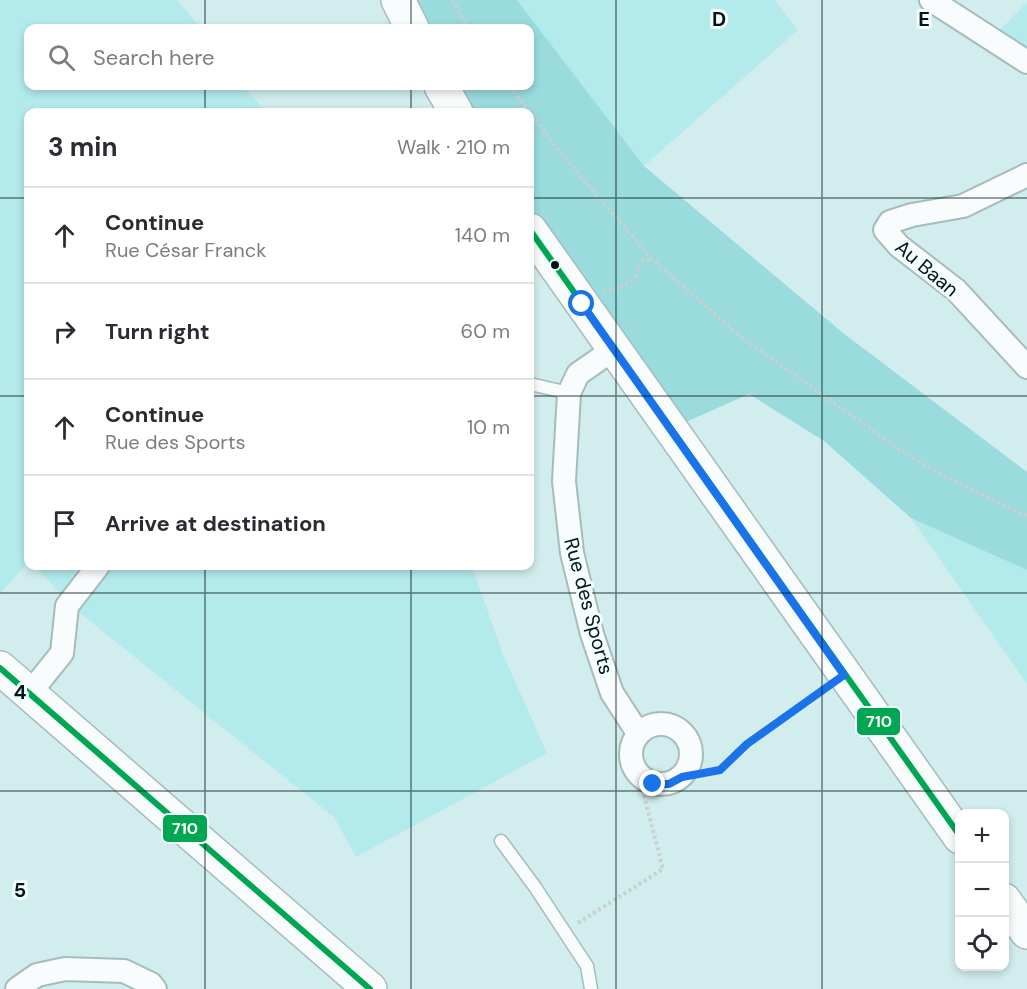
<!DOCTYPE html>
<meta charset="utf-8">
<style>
:root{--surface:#fff;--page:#f2f2f3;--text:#2b2b33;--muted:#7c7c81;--line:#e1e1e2}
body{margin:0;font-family:"DM Sans",sans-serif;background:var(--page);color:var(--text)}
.controls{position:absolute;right:18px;bottom:18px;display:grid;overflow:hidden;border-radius:12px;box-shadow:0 3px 9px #0003}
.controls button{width:54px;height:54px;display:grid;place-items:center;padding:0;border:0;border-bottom:2px solid var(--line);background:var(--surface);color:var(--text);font:30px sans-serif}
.stop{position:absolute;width:18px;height:18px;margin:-14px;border:4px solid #1a73e8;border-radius:50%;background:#fff}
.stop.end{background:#1a73e8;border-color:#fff;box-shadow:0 2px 6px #0008}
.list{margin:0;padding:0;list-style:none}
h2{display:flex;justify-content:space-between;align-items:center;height:78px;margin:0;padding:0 24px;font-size:26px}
h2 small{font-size:20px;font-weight:400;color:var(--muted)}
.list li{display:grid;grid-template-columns:39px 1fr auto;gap:18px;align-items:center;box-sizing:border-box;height:96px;padding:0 24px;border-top:2px solid var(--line)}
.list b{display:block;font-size:22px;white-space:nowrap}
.list p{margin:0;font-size:20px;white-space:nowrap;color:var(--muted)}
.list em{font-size:20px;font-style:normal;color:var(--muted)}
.icon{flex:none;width:33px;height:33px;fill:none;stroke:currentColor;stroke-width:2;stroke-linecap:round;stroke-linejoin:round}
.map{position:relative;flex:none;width:1027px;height:989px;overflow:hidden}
.search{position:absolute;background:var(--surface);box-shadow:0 3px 9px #0003;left:24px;top:24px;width:510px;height:66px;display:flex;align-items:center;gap:15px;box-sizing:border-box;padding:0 21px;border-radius:12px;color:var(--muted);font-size:22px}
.panel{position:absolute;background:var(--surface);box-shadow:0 3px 9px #0003;left:24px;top:108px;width:510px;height:462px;border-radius:12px}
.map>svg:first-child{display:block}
.green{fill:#b3ebec}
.forest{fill:#9adbde}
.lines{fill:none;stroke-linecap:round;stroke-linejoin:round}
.lane-casing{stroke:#a6bbbb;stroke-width:15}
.street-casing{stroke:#a6bbbb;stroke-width:26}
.secondary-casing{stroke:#a6bbbb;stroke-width:36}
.path{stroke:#c9d0d0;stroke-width:4;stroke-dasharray:3 3;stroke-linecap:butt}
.lane{stroke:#f8fcfc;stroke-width:12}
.street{stroke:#f8fcfc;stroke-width:22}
.secondary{stroke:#f8fcfc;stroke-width:33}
.bus-1-casing{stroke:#f3fdfd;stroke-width:10}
.bus-1{stroke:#00a651;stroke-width:6}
.route{stroke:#1a73e8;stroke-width:8}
.grid{fill:none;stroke:#031515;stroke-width:1.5;stroke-opacity:0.55}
.bus-dot{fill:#031515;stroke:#f3fdfd;stroke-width:2}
.labels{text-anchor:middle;stroke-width:6;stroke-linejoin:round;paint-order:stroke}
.street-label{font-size:20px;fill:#031515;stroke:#f3fdfd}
.grid-label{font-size:20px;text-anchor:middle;font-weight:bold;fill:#031515;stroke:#f3fdfd;stroke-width:6;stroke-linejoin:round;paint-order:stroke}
.line-badge{stroke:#f3fdfd;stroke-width:2}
.badge-label{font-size:16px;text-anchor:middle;font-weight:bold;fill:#fff}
</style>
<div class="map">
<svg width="1027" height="989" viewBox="0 0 1027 989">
<rect width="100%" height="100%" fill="#d2edee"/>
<g class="green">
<path d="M0 0H177L201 28H28V86H205L208 89 212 86H243L266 112H28V562L0 594Z"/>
<path d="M517 0H775L798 30 644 166Z"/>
<path d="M1027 2V47L1000 30Z"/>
<path d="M911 518 1027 570V684Z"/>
<path d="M35 566H85L61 594Z"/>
<path d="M110 566H472L502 652 547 753 356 857 334 817 76 610Z"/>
</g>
<path class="forest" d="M415 0H517L644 166 843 333 1027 472V570L911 518 824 441 749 394 686 422 600 314 530 206V112H475L459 86H530V28H428Z"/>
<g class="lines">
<g class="lane-casing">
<g id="lane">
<path d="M530 384 569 393"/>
<path d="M501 841 535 887 587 966 591 989"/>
</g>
</g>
<g class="street-casing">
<g id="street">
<path d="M931 0 1027 62"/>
<path d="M1027 175 963 206 912 215 890 222 885 230 899 246 956 290 1027 367"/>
<path d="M614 349 578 374 569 393 564 481 572 553 592 634 612 693 638 733"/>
<path d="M29 694 62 653 67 606 98 566"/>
<circle cx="661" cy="754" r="30"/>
<path d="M17 989 37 975 65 969 124 971 151 984 155 989"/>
</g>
</g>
<g class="secondary-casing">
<g id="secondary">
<path d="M398 0 412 28"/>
<path d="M441 86 456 112"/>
<path d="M530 230 960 837"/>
<path d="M0 668 370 989"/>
<path d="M1004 900 1027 932"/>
</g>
</g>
<g class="path">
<path d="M452 0 469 28"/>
<path d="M510 86 563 156 652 259 741 337 902 451 946 477 1027 516"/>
<path d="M603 291 618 289 635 278 641 261 652 259"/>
<path d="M682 777 720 770 747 744 824 689"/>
<path d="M578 923 663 869 639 776"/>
</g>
<use href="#lane" class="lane"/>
<use href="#street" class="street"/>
<use href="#secondary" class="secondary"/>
<g class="bus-1-casing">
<g id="bus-1">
<path d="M530 230 960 836"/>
<path d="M0 668 370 989"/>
</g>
</g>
<use href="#bus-1" class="bus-1"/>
</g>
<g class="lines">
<path class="route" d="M582 304 844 675 747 744 720 770 682 777 669 784H653"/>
</g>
<path class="grid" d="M205 0V28M411 0V28M616 0V989M822 0V989M205 86V112M411 86V112M0 198H28M530 198H1027M0 396H28M530 396H1027M205 566V989M411 566V989M0 593H1027M0 791H1027"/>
<circle class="bus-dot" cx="555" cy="265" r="5"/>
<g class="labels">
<g class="street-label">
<text transform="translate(927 268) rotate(40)" y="7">Au Baan</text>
<text transform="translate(589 606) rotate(75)" y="7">Rue des Sports</text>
</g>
</g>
<g class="grid-label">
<text x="719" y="26">D</text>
<text x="924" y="26">E</text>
<text x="20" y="699">4</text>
<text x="20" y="897">5</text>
</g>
<g class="line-badge">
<rect x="856" y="707" width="45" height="29" rx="6" fill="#00a651"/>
<rect x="162" y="814" width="46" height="29" rx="6" fill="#00a651"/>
</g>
<g class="badge-label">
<text x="879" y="727">710</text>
<text x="185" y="834">710</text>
</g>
</svg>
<div class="controls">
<button>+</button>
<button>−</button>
<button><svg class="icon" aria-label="locate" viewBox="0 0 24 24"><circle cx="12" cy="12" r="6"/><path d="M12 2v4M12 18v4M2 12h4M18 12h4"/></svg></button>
</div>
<div class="stop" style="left:582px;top:304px"></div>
<div class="stop end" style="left:653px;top:784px"></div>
<div class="search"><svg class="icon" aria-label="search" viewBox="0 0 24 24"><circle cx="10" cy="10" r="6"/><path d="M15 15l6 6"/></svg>Search here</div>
<section class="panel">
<h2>3 min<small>Walk · 210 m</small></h2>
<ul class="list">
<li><svg class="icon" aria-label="ahead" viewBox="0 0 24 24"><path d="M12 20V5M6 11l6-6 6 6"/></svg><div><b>Continue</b><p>Rue César Franck</p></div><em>140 m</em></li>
<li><svg class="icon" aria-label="right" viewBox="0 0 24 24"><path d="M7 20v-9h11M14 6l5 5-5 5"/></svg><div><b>Turn right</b></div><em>60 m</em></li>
<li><svg class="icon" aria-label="ahead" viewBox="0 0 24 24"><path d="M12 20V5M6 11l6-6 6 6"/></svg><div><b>Continue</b><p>Rue des Sports</p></div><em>10 m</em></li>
<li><svg class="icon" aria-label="arrive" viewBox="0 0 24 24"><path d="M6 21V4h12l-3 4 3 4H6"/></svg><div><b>Arrive at destination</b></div></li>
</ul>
</section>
</div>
